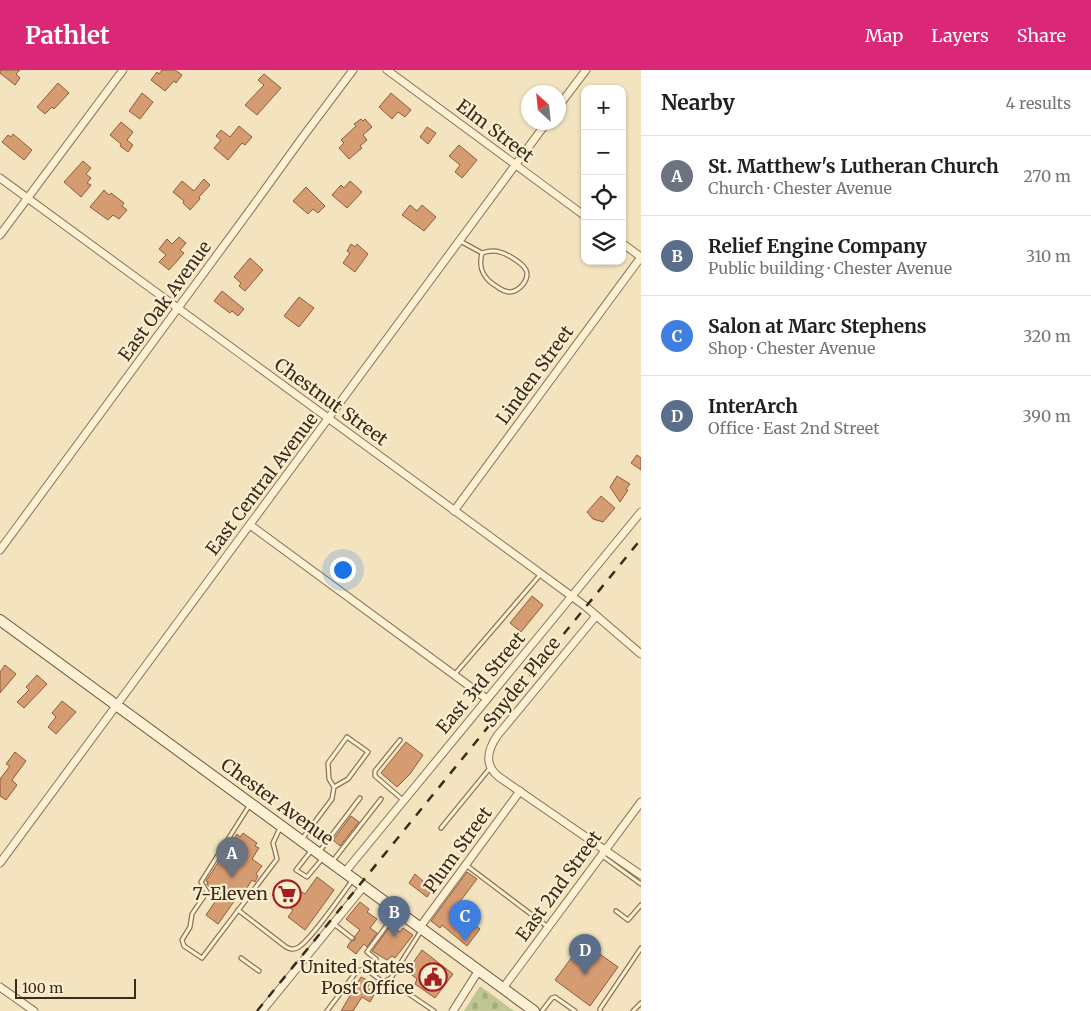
<!DOCTYPE html>
<meta charset="utf-8">
<style>
:root{--surface:#fff;--page:#f2f2f2;--text:#202124;--muted:#757577;--line:#e0e0e0;--accent:#db2777}
body{margin:0;font-family:Merriweather,serif;background:var(--page);color:var(--text)}
.controls{position:absolute;right:15px;top:15px;display:grid;overflow:hidden;border-radius:10px;box-shadow:0 1px 4px #0004}
.controls button{width:45px;height:45px;display:grid;place-items:center;padding:0;border:0;border-bottom:1px solid var(--line);background:var(--surface);color:var(--text);font:25px sans-serif}
.compass{position:absolute;left:521px;top:15px;width:45px;height:45px;border-radius:50%;background:var(--surface);box-shadow:0 1px 4px #0004;rotate:333deg}
.scale{position:absolute;left:15px;bottom:12px;width:121px;box-sizing:border-box;padding-left:5px;border:2px solid #3c2b1b;border-top:0;font-size:14px;line-height:18px;white-space:nowrap;color:#3c2b1b;-webkit-text-stroke:4px #f9eed0;paint-order:stroke}
.you{position:absolute;left:342px;top:499px;width:18px;height:18px;margin:-12px;border:4px solid #fff;border-radius:50%;background:#1a73e8;box-shadow:0 0 0 8px #1a73e833}
.badge{display:grid;place-items:center;width:32px;height:32px;border-radius:50%;background:var(--accent);color:#fff;font-size:16px;font-weight:700}
.pin{position:absolute;translate:-50% -41px;filter:drop-shadow(0 1px 2px #0008)}
.pin::after{content:'';position:absolute;top:26px;width:18px;height:15px;background:inherit;clip-path:polygon(0 0,100% 0,50% 100%)}
.list{margin:0;padding:0;list-style:none}
h2{display:flex;justify-content:space-between;align-items:center;height:65px;margin:0;padding:0 20px;font-size:21px}
h2 small{font-size:16px;font-weight:400;color:var(--muted)}
.list li{display:grid;grid-template-columns:32px 1fr auto;gap:15px;align-items:center;box-sizing:border-box;height:80px;padding:0 20px;border-top:1px solid var(--line)}
.list b{display:block;font-size:19px;white-space:nowrap}
.list p{margin:0;font-size:16px;white-space:nowrap;color:var(--muted)}
.list em{font-size:16px;font-style:normal;color:var(--muted)}
.icon{flex:none;width:28px;height:28px;fill:none;stroke:currentColor;stroke-width:2;stroke-linecap:round;stroke-linejoin:round}
.map{position:relative;flex:none;width:641px;height:941px;overflow:hidden}
header{display:flex;align-items:center;gap:30px;box-sizing:border-box;height:70px;padding:0 25px;background:var(--accent);color:#fff}
header strong{font-size:24px}
nav{display:flex;gap:28px;margin-inline-start:auto;font-size:18px}
main{display:flex}
aside{flex:1;background:var(--surface)}
.map>svg:first-child{display:block}
.cemetery{fill:url(#cemetery-stones)}
.building{fill:#d59b71;stroke:#905c38}
.lines{fill:none;stroke-linecap:round;stroke-linejoin:round}
.lane-casing{stroke:#8e7455;stroke-width:5.5}
.street-casing{stroke:#8e7455;stroke-width:9}
.secondary-casing{stroke:#6f5539;stroke-width:12}
.lane{stroke:#fcf1d4;stroke-width:3}
.street{stroke:#fcf1d4;stroke-width:7}
.secondary{stroke:#fcf1d4;stroke-width:10}
.rail{stroke:#3c2b1b;stroke-width:2.5;stroke-dasharray:9 9;stroke-linecap:butt}
.labels{text-anchor:middle;stroke-width:4.5;stroke-linejoin:round;paint-order:stroke}
.street-label{font-size:18px;fill:#3c2b1b;stroke:#f9eed0}
.poi-label{font-size:18px;fill:#3c2b1b;stroke:#f9eed0;text-anchor:end}
</style>
<header>
<strong>Pathlet</strong>
<nav><a>Map</a><a>Layers</a><a>Share</a></nav>
</header>
<main>
<div class="map">
<svg width="641" height="941" viewBox="0 0 641 941">
<defs>
<pattern id="cemetery-stones" width="16" height="16" patternUnits="userSpaceOnUse" patternTransform="scale(1.25)"><rect width="16" height="16" fill="#bfc692"/><path d="M2 7V4a2 2 0 0 1 4 0v3zM10 15v-3a2 2 0 0 1 4 0v3z" fill="#a5aa7d"/></pattern>
</defs>
<rect width="100%" height="100%" fill="#f3e4bf"/>
<path class="cemetery" d="M480 916 514 941H464Z"/>
<g class="building">
<path d="M0 0H20L16 4 20 8 15 15 0 3Z"/>
<path d="M162 0H175L182 5 176 13 174 11 165 21 151 10 157 2 159 4Z"/>
<path d="M264 4 281 18 257 45 245 35 264 15 258 10Z"/>
<path d="M58 13 69 23 54 39 52 37 45 44 37 37Z"/>
<path d="M142 23 153 32 140 49 129 41Z"/>
<path d="M391 23 411 40 405 47 398 42 392 49 379 37Z"/>
<path d="M361 49 363 51 365 49 372 57 363 65 367 70 360 76 362 78 349 89 339 78 344 73 341 70 356 56 354 54Z"/>
<path d="M121 52 133 62 127 70 133 75 128 82 120 76 121 74 110 65Z"/>
<path d="M239 56 252 67 245 75 242 73 228 90 214 78 221 70 216 66 221 60 230 67Z"/>
<path d="M427 57 436 63 428 74 420 67Z"/>
<path d="M13 64 32 80 24 90 2 72 8 65 11 67Z"/>
<path d="M459 75 477 90 462 108 455 102 460 95 449 86Z"/>
<path d="M83 91 91 98 86 104 91 108 87 113 91 115 81 127 64 112Z"/>
<path d="M204 109 210 115 199 127 200 129 190 140 183 133 184 131 173 122 182 111 194 121Z"/>
<path d="M350 111 362 122 347 138 332 125 341 115 344 118Z"/>
<path d="M306 117 325 136 318 143 313 139 308 144 293 131Z"/>
<path d="M104 120 109 125 111 123 124 133 122 136 127 140 119 149 113 145 108 150 90 137Z"/>
<path d="M410 135 417 141 422 135 436 147 424 161 402 145Z"/>
<path d="M179 167 186 173 180 180 184 183 169 200 159 192 166 185 159 179 167 169 172 174Z"/>
<path d="M351 174 355 177 357 174 368 184 355 202 343 193 350 183 347 181Z"/>
<path d="M250 188 263 200 245 221 239 216 241 213 234 207Z"/>
<path d="M222 221 244 239 238 246 232 241 230 243 214 231Z"/>
<path d="M299 227 314 238 299 257 284 246Z"/>
<path d="M637 385 641 388V400L631 393Z"/>
<path d="M617 406 630 414 626 419 628 420 620 432 610 417Z"/>
<path d="M601 426 615 438 603 452 593 449 587 442Z"/>
<path d="M532 526 543 535 521 562 510 553Z"/>
<path d="M5 595 16 604 0 623V602Z"/>
<path d="M37 605 47 614 24 638 17 632 29 620 26 617Z"/>
<path d="M62 631 76 642 56 664 48 657 56 647 52 643Z"/>
<path d="M406 672 423 685 410 704 397 717 381 703Z"/>
<path d="M15 682 26 691 12 710 17 715 6 730 0 726V709L10 696 6 694Z"/>
<path d="M351 746 359 752 340 776 333 770Z"/>
<path d="M243 763 257 773 255 776 259 778 252 789 262 796 256 804 258 806 255 812 252 810 245 821 243 819 218 854 206 845 221 823 209 817 207 814 208 812 206 811 237 764 240 767Z"/>
<path d="M467 802 477 809 455 838 461 843 460 844 480 859 467 876 442 855 440 858 431 851Z"/>
<path d="M415 804 424 812 426 809 435 815 427 827 409 813Z"/>
<path d="M317 807 334 820 305 860 288 847 293 840 272 825 283 810 305 824Z"/>
<path d="M360 832 369 839 367 842 377 849 370 858 377 863 367 877 364 874 356 884 347 877 351 871 355 870V866L360 860 346 849Z"/>
<path d="M391 855 400 862 403 858 413 865 395 888 392 886 387 890 372 881Z"/>
<path d="M583 872 618 897 590 936 555 910Z"/>
<path d="M422 880 453 904 435 928 415 914 417 909 407 901Z"/>
<path d="M361 907 371 912 367 918 375 923 370 932 362 927 353 941H341Z"/>
</g>
<g class="lines">
<g class="lane-casing">
<g id="lane">
<path d="M460 171 482 183C478 198 483 208 496 216 500 219 505 222 510 222 520 221 530 209 526 200 523 194 516 190 511 187 501 181 493 179 482 183"/>
<path d="M455 604 540 505"/>
<path d="M400 670 375 701V706L403 730"/>
<path d="M249 736 201 812 207 822 192 844 190 857 182 870 184 876 202 888 277 789 273 773 280 758"/>
<path d="M441 758 490 698"/>
<path d="M302 769 332 729 334 717 329 709 328 693 347 667 368 682 348 709 334 717"/>
<path d="M311 781 296 800 307 807 322 789"/>
<path d="M319 782 360 728"/>
<path d="M601 785 641 814"/>
<path d="M332 792 381 729"/>
<path d="M466 795 548 857"/>
<path d="M238 840 286 877C290 879 292 880 297 878 309 873 342 824 352 811"/>
<path d="M616 841 628 850 641 835"/>
<path d="M334 854 352 868"/>
<path d="M241 888 259 901"/>
<path d="M376 889 367 882 396 843"/>
<path d="M403 920 434 941"/>
<path d="M327 941 357 901C367 896 375 907 383 912L391 908 421 861"/>
<path d="M542 941 552 928 555 927 575 941"/>
<path d="M600 941V939L641 878"/>
<path d="M633 941 641 933"/>
</g>
</g>
<g class="street-casing">
<g id="street">
<path d="M387 0 585 146"/>
<path d="M558 37 586 0"/>
<path d="M0 108 585 536 641 584"/>
<path d="M0 165 123 0"/>
<path d="M622 173 641 187"/>
<path d="M454 441 641 187"/>
<path d="M250 455 487 629"/>
<path d="M0 480 253 136 302 68 353 0"/>
<path d="M596 546 497 666C487 681 484 695 499 707L641 805"/>
<path d="M0 793 547 52"/>
<path d="M345 802 641 442"/>
<path d="M420 857 520 721"/>
<path d="M0 917 34 941"/>
<path d="M503 918 641 732"/>
<path d="M262 941 364 816"/>
<path d="M453 941 479 900"/>
</g>
</g>
<g class="secondary-casing">
<path id="secondary" d="M0 550 534 941"/>
</g>
<use href="#lane" class="lane"/>
<use href="#street" class="street"/>
<use href="#secondary" class="secondary"/>
<path class="rail" d="M257 941 641 469"/>
</g>
<defs>
<g id="supermarket-ring" transform="scale(1.4375)"><circle r="9.5" fill="#f9eed0" stroke="#a41f1e" stroke-width="1.5"/><path d="M-6-5.5h2.5l.6 2H6L4.5 2H-2.5L-4.4-4H-6ZM-1.5 3.2a1.3 1.3 0 1 0 .1 0ZM3 3.2a1.3 1.3 0 1 0 .1 0Z" fill="#a41f1e"/></g>
<g id="civic-ring" transform="scale(1.4375)"><circle r="9.5" fill="#f9eed0" stroke="#a41f1e" stroke-width="1.5"/><path d="M-.6-6.5H3V-4.5H.6V-3L4-1V1h2V6H-6V1h2V-1L-.6-3ZM-1.2 2.5V6h2.4V2.5Z" fill="#a41f1e"/></g>
</defs>
<g fill-rule="evenodd">
<use href="#supermarket-ring" x="287" y="824"/>
<use href="#civic-ring" x="433" y="907"/>
</g>
<g class="labels">
<g class="street-label">
<text transform="translate(495 61) rotate(37)" y="6">Elm Street</text>
<text transform="translate(165 231) rotate(-54)" y="6">East Oak Avenue</text>
<text transform="translate(535 305) rotate(-54)" y="6">Linden Street</text>
<text transform="translate(331 332) rotate(36)" y="6">Chestnut Street</text>
<text transform="translate(262 414) rotate(-53)" y="6">East Central Avenue</text>
<text transform="translate(522 612) rotate(-51)" y="6">Snyder Place</text>
<text transform="translate(481 613) rotate(-50)" y="6">East 3rd Street</text>
<text transform="translate(277 732) rotate(36)" y="6">Chester Avenue</text>
<text transform="translate(458 780) rotate(-54)" y="6">Plum Street</text>
<text transform="translate(559 816) rotate(-54)" y="6">East 2nd Street</text>
</g>
<g class="poi-label">
<text x="268" y="830">7-Eleven</text>
<text x="414" y="903">United States<tspan x="414" dy="21">Post Office</tspan></text>
</g>
</g>
</svg>
<div class="controls">
<button>+</button>
<button>−</button>
<button><svg class="icon" aria-label="locate" viewBox="0 0 24 24"><circle cx="12" cy="12" r="6"/><path d="M12 2v4M12 18v4M2 12h4M18 12h4"/></svg></button>
<button><svg class="icon" aria-label="layers" viewBox="0 0 24 24"><path d="M12 4l9 5-9 5-9-5zM3 14l9 5 9-5"/></svg></button>
</div>
<svg class="compass" viewBox="-18 -18 36 36"><path d="M0-13l5 13h-10z" fill="#e53935"/><path d="M0 13l5-13h-10z" fill="#757577"/></svg>
<div class="scale">100 m</div>
<div class="you"></div>
<div class="pin badge" style="left:232px;top:808px;background:#6b7280">A</div>
<div class="pin badge" style="left:394px;top:867px;background:#5c6f8a">B</div>
<div class="pin badge" style="left:465px;top:871px;background:#3f7fe0">C</div>
<div class="pin badge" style="left:585px;top:905px;background:#5c6f8a">D</div>
</div>
<aside>
<h2>Nearby<small>4 results</small></h2>
<ul class="list">
<li><span class="badge" style="background:#6b7280">A</span><div><b>St. Matthew's Lutheran Church</b><p>Church · Chester Avenue</p></div><em>270 m</em></li>
<li><span class="badge" style="background:#5c6f8a">B</span><div><b>Relief Engine Company</b><p>Public building · Chester Avenue</p></div><em>310 m</em></li>
<li><span class="badge" style="background:#3f7fe0">C</span><div><b>Salon at Marc Stephens</b><p>Shop · Chester Avenue</p></div><em>320 m</em></li>
<li><span class="badge" style="background:#5c6f8a">D</span><div><b>InterArch</b><p>Office · East 2nd Street</p></div><em>390 m</em></li>
</ul>
</aside>
</main>
